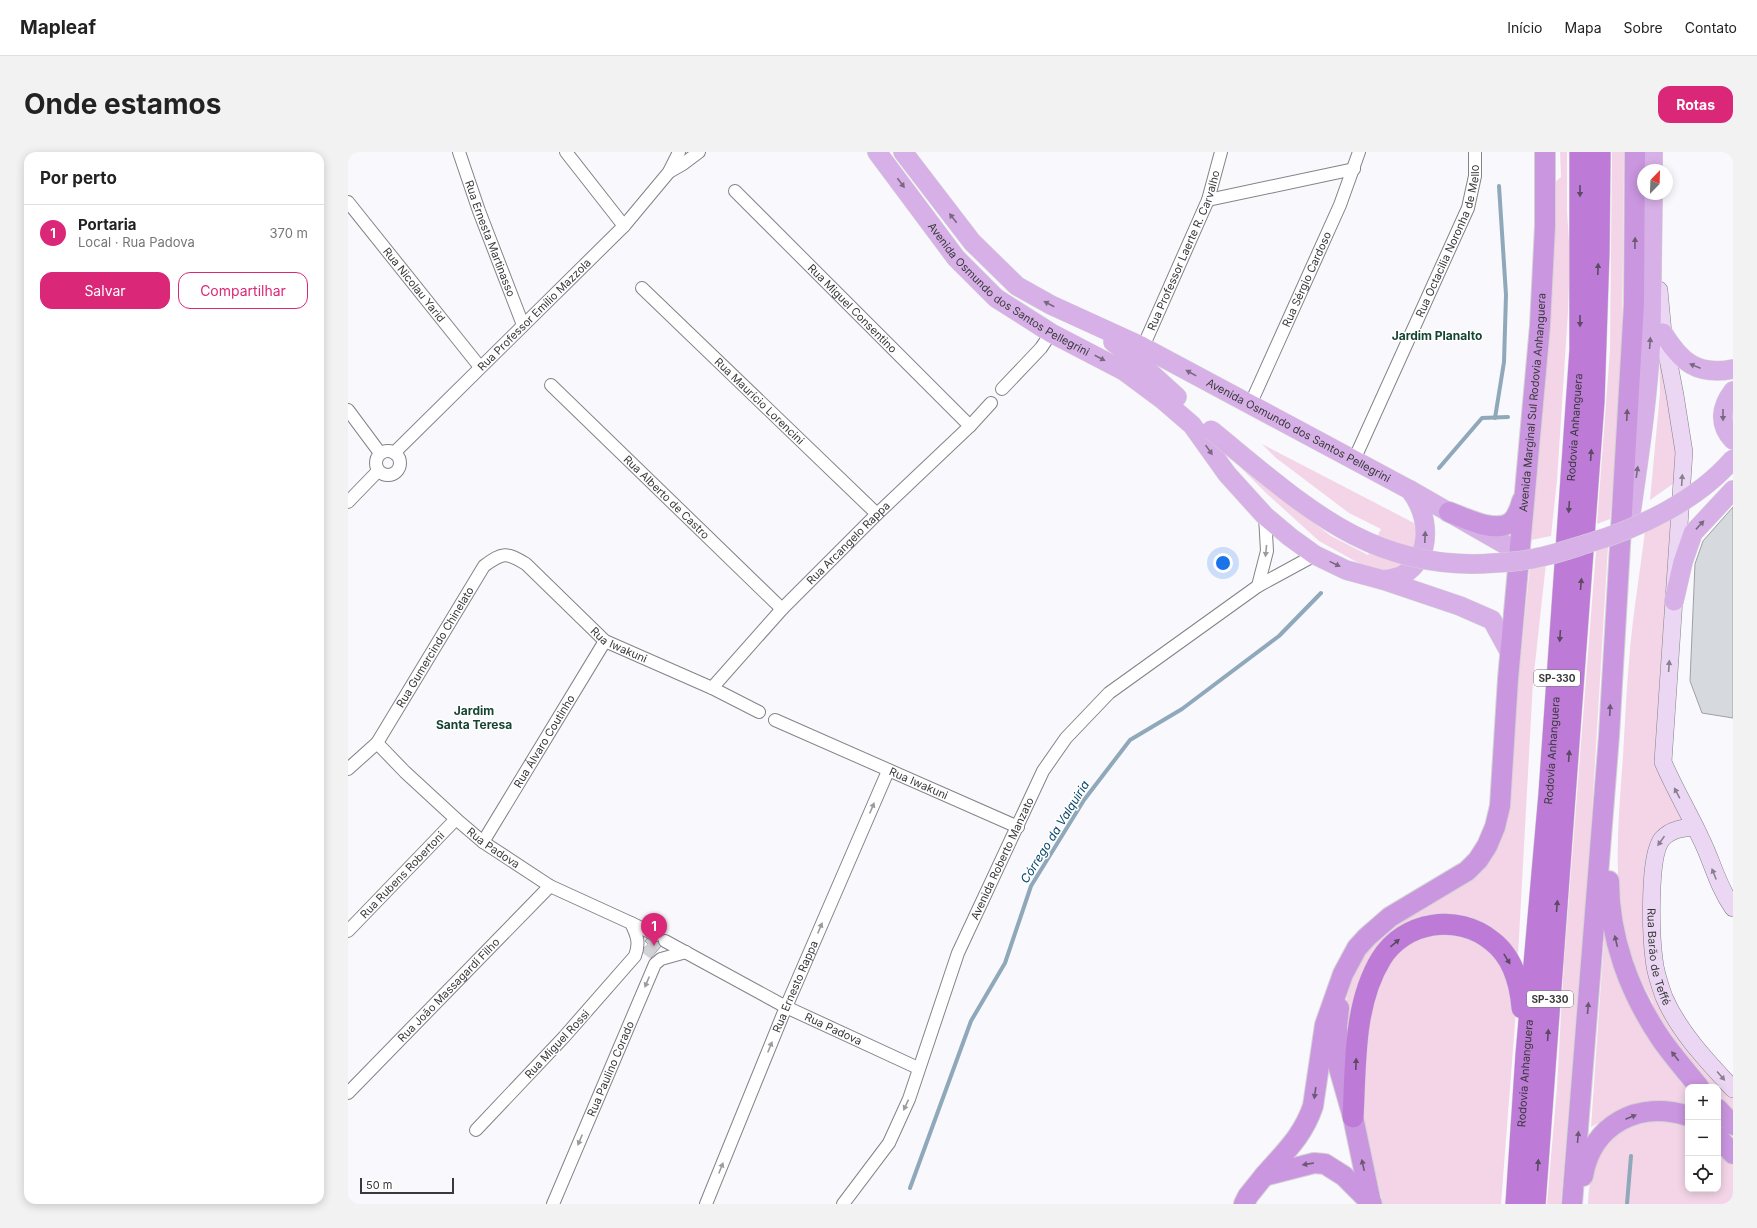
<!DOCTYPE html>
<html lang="pt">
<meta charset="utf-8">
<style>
:root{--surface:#fff;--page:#f2f2f2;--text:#222;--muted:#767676;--line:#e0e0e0;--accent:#db2777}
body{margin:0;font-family:Inter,sans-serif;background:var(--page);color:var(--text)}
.controls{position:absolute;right:12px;bottom:12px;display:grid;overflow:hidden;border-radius:8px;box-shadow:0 2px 10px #0003}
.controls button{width:36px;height:36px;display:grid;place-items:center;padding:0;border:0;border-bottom:1px solid var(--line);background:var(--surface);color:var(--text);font:20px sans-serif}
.compass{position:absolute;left:1289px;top:12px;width:36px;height:36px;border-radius:50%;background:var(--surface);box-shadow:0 2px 10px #0003;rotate:23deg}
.scale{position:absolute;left:12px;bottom:10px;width:94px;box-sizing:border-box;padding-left:4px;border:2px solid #39393b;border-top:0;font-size:11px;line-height:14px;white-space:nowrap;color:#39393b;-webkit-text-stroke:3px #fff;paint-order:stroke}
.you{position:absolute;left:875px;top:411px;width:14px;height:14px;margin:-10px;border:3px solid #fff;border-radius:50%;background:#1a73e8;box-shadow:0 0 0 6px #1a73e833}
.badge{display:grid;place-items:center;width:26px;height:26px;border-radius:50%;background:var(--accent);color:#fff;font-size:13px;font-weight:700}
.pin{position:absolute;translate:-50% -33px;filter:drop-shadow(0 1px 2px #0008)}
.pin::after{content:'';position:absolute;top:21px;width:14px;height:12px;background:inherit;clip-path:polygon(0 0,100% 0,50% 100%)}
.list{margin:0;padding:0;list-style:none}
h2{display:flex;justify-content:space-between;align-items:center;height:52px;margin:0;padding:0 16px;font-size:17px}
h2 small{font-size:13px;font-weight:400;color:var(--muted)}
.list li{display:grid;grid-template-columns:26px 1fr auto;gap:12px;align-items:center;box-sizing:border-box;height:56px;padding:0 16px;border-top:1px solid var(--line)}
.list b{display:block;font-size:15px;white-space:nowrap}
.list p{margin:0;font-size:13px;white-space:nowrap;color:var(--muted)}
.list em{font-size:13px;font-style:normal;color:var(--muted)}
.actions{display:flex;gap:8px;padding:12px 16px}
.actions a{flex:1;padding:9px 0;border:1px solid var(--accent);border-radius:12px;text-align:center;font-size:14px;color:var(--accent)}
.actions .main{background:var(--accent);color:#fff}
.icon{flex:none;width:22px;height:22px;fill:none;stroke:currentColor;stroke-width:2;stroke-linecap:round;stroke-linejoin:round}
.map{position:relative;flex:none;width:1385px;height:1052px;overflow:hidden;border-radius:12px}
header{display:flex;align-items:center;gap:24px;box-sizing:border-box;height:56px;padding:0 20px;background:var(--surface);border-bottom:1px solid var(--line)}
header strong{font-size:19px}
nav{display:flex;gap:22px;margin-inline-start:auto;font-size:14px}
.intro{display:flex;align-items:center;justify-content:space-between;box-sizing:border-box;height:96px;padding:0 24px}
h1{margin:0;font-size:28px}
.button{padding:10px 18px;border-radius:12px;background:var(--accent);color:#fff;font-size:14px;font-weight:700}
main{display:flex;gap:24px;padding:0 24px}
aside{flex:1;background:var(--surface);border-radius:12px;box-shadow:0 2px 10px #0003}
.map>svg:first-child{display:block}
.green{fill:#f3d5e7}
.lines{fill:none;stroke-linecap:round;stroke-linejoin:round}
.stream{stroke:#8fa8ba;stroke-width:4}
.building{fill:#d6d9dd;stroke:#9ea0a4}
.minor-tunnel{stroke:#d2d2d6;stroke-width:12;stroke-dasharray:12 6;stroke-linecap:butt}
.minor-casing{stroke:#848388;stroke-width:14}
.secondary-casing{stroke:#848388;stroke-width:18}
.primary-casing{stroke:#d3d3d4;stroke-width:20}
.trunk-casing{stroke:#d3d3d4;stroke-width:22}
.motorway-casing{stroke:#d3d3d4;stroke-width:22}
.minor{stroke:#fff;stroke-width:12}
.secondary{stroke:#ebd7f3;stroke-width:17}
.primary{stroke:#d7b0e7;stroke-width:19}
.trunk{stroke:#ca96df;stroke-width:20}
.motorway{stroke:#bd7bd7;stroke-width:21}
.primary-bridge-casing{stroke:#d3d3d4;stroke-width:20;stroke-linecap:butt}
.primary-bridge{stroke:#d7b0e7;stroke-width:19}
.oneway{fill:#786980}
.oneway2{fill:#5a4a62}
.oneway3{fill:#6c5a74}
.oneway4{fill:#89808e}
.oneway5{fill:#9c9c9d}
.labels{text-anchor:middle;stroke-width:3;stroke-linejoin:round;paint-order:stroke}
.shield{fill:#fff;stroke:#747476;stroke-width:1}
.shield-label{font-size:10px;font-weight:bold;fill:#39393b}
.street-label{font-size:11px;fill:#39393b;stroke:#fff}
.neighbourhood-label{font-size:12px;font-weight:bold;fill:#164431;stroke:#fff}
.water-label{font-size:12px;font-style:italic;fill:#094769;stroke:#fff}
</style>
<header>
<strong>Mapleaf</strong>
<nav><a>Início</a><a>Mapa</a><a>Sobre</a><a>Contato</a></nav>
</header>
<div class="intro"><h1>Onde estamos</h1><a class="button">Rotas</a></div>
<main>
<aside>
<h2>Por perto<small></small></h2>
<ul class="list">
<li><span class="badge">1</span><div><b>Portaria</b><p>Local · Rua Padova</p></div><em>370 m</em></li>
</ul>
<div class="actions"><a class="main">Salvar</a><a>Compartilhar</a></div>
</aside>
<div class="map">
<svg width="1385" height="1052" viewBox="0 0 1385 1052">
<rect width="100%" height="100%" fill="#f8f8fd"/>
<g class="green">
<path d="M1212 0H1219V60L1222 103 1220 160 1209 328 1203 384 1183 388 1198 196 1206 31 1213 25Z"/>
<path d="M1264 0H1276L1274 194 1270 277 1262 367 1249 372 1262 198Z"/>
<path d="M1311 189 1325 263 1329 329 1302 348 1312 241Z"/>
<path d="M914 292 1066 371C1072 398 1063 403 1045 421L1016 414 971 389 918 341 890 313 983 384 1020 403 1033 377 1001 361 928 306Z"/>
<path d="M1323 364 1311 608 1338 668 1327 669 1316 676 1303 825 1385 945V958L1370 942V935H1364L1338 904 1304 855 1305 851C1259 771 1269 691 1275 604 1277 573 1278 541 1281 510 1284 466 1292 422 1297 378Z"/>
<path d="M1260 394 1242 694 1213 1052H1199L1209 935 1216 809 1248 399Z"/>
<path d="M1198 411 1185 530 1170 803 1157 787 1063 771 997 896 996 865 999 844 1004 826 1015 805 1025 790 1040 776 1102 739 1158 650 1182 413Z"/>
<path d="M1253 771 1340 935V957L1274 959 1243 975 1256 788 1252 787Z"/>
<path d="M1082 780 1125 785 1157 814 1168 858 1153 1052H1035L1017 981 1015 957 1014 928 1026 837 1043 803Z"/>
<path d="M1295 969H1328L1340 974V1037H1370V997L1385 1014V1052H1240C1242 1010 1253 985 1295 969Z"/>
</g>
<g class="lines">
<g class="stream">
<path d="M1147 266 1156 210 1158 143 1151 34"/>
<path d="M1091 316 1134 266 1160 265"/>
<path d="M562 1036 623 869 657 811 683 734 736 648 782 588 834 557 931 484 973 441"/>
<path d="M1279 1052 1283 1004"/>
</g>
</g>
<g class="building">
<path d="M1385 355V566L1354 561 1342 529 1347 412 1355 389Z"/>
<path d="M310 781 318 788 303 806 294 798 300 792 297 789 303 782Z"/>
</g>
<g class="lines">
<path class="minor-tunnel" d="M297 795 306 802"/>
<g class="minor-casing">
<g id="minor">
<path id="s1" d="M111 0 131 59 175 173"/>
<path d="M218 0 276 74"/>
<path d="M321 20 335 12 351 0"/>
<path id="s2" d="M387 39 622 274"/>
<path d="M860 48 1006 17"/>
<path id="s3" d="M0 50 132 215"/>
<path id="s4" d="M294 136 529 362"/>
<path id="s5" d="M795 195 860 48 873 0"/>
<path id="s6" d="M203 233 434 457"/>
<path d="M654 237 693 196 703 181"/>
<path id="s7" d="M902 253 992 53 1011 0"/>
<path d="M0 258 32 301"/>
<circle cx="40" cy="311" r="12"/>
<path id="s8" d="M46 301 276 74 321 20 331 0"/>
<path id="s9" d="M1006 308 1120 56 1127 24V0"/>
<path d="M0 350 30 319"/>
<path d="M910 434 919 399 917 364"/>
<path id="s10" d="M364 536 434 457 529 362 622 274 643 251"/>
<path id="s11" d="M427 568 670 675"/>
<path id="s12" d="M29 591 57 620 108 667 135 690 202 734 283 771C289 783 292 791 287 804L216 885 128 978"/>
<path id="s13" d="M0 617 29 591 136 414C155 400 158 400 178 412L257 489 364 536 411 560"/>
<path id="s14" d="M135 690 257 489"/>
<path d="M283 771 308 783"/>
<path id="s15" d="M0 779 108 667"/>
<path id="s16" d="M317 789 438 855 570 916"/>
<path id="s17" d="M0 941 202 734"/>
<path id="s18" d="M205 1052 307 812 313 807 338 800"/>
<path id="s19" d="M358 1052 438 855 540 619"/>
<path id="s20" d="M495 1052 541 991 561 947 610 801 695 619 718 586 761 541 910 434 967 403"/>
</g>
</g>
<g class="secondary-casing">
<g id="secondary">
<path d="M1311 138 1315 181 1327 243 1336 300 1315 610C1326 636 1341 661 1353 687 1365 711 1369 733 1385 756"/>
<path id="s21" d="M1347 675C1335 676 1323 677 1314 687 1300 704 1303 784 1306 807 1307 819 1312 834 1316 845 1331 880 1360 910 1385 937"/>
</g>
</g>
<g class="primary-casing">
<g id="primary">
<path id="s22" d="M529 0 608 106 648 146 703 181 776 219 815 248 844 273 879 322 917 364 942 385 967 403 998 418 1035 428 1112 454 1144 468 1162 501"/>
<path id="s23" d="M555 0 624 90 669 134 703 153 795 195 1062 338 1172 401"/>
<path d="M1305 18V0"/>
<path d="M1315 181C1333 210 1349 224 1385 217"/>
<path d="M765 190 786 206 829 245"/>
<path d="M1385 239C1373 255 1370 272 1385 288"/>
<path d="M1281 375C1290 312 1300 249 1303 185 1304 137 1304 90 1305 42"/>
<path d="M1035 428C1041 427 1050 426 1055 423 1086 403 1081 363 1062 338"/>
<path d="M1326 449 1335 410 1345 381 1385 338"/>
</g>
</g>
<g class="trunk-casing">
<g id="trunk">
<path d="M1101 360C1118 366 1145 381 1162 371 1169 366 1172 356 1174 349"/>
<path d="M1261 729C1261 785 1281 840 1313 887 1324 903 1338 919 1351 935"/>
<path d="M991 856 989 874 991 916 1005 965 1023 1051"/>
<path d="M1370 957 1385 973"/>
<path d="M1370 985 1385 1002"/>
<path id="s24" d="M916 1024C937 1000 955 984 965 954L977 873 995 822 1009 796 1019 785 1042 765 1119 719 1130 708 1139 694 1147 675 1152 654 1160 527 1192 174 1197 74V0"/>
<path d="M1235 1024C1244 972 1291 948 1340 964"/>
<path d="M896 1052 900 1044 916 1024 966 1011 977 1012 996 1024 1024 1052"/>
<path d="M1224 1052 1261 584 1286 152 1287 0"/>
</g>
</g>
<g class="motorway-casing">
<g id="motorway">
<path d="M1005 965C1008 913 1005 853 1033 807 1056 769 1110 761 1144 789 1165 805 1172 832 1174 856"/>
<path id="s25" d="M1168 1052 1178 903 1201 642 1232 198V0"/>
<path d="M1187 1052 1246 249 1251 99 1252 0"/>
</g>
</g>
<use href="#minor" class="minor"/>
<use href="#secondary" class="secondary"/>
<use href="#primary" class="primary"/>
<use href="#trunk" class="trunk"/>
<use href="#motorway" class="motorway"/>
<g class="primary-bridge-casing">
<path id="primary-bridge" d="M863 278C953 351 1022 421 1147 411 1162 410 1177 409 1192 405 1208 402 1225 396 1241 391 1292 376 1350 348 1385 307"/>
</g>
<use href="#primary-bridge" class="primary-bridge"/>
</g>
<defs><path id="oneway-solid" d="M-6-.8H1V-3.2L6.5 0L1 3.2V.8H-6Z"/></defs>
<g class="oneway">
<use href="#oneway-solid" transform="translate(553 31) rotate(53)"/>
<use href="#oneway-solid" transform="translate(605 66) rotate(-128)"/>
<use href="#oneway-solid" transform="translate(701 152) rotate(-152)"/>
<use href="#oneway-solid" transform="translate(1302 191) rotate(-86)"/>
<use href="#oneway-solid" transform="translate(752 206) rotate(28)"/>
<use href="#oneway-solid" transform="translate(1347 214) rotate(-158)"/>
<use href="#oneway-solid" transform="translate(843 221) rotate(-151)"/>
<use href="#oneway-solid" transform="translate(1375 263) rotate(90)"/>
<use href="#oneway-solid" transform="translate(861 298) rotate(55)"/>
<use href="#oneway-solid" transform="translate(1289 320) rotate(-82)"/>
<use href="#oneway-solid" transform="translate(1352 373) rotate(-47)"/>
<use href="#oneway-solid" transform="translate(1077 385) rotate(-88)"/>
<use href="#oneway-solid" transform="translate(987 412) rotate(26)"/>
</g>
<g class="oneway2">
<use href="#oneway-solid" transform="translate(1232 39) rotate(90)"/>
<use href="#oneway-solid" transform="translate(1250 117) rotate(-88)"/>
<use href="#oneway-solid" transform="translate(1232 169) rotate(90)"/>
<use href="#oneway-solid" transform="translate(1243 303) rotate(-86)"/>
<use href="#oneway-solid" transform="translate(1221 355) rotate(94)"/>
<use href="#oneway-solid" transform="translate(1233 432) rotate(-85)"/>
<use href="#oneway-solid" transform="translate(1212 484) rotate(94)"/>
<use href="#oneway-solid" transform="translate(1221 604) rotate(-86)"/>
<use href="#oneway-solid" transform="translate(1209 754) rotate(-85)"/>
<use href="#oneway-solid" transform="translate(1047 791) rotate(-41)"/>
<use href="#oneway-solid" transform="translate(1159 807) rotate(58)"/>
<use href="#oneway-solid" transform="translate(1200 883) rotate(-86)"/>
<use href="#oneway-solid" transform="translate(1008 912) rotate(-88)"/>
<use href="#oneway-solid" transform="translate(1190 1013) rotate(-86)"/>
</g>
<g class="oneway3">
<use href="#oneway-solid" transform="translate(1287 91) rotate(-89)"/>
<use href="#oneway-solid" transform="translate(1279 263) rotate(-87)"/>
<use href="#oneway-solid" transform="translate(1262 558) rotate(-87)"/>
<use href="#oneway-solid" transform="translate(1268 789) rotate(-103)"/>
<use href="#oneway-solid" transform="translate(1240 856) rotate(-85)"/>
<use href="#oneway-solid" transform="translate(1327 904) rotate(-128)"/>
<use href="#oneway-solid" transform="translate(967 941) rotate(98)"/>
<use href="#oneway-solid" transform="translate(1283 965) rotate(-23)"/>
<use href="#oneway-solid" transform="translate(1230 985) rotate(-85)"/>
<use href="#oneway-solid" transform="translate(960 1012) rotate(171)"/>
<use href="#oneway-solid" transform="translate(1015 1013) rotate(-102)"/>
</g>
<g class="oneway4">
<use href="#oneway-solid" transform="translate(1334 328) rotate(-86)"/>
<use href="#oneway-solid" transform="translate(1321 514) rotate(-86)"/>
<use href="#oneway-solid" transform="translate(1329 641) rotate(-118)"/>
<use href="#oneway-solid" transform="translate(1313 689) rotate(125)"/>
<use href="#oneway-solid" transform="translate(1366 722) rotate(-112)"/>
<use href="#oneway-solid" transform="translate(1373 924) rotate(49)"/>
</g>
<g class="oneway5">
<use href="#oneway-solid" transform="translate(918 399) rotate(96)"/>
<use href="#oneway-solid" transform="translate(524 656) rotate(-67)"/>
<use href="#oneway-solid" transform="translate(472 776) rotate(-67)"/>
<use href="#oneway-solid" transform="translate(299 830) rotate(113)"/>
<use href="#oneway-solid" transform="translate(422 895) rotate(-68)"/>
<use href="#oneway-solid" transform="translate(558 953) rotate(115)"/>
<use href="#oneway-solid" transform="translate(232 988) rotate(113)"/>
<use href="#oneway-solid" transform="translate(373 1016) rotate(-68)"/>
</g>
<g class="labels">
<g class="shield">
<rect x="1186" y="518" width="46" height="16" rx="3"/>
<rect x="1179" y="839" width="46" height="16" rx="3"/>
</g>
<g class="shield-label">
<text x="1209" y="530">SP-330</text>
<text x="1202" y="851">SP-330</text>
</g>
<g class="street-label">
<text dy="4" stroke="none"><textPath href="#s1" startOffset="92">Rua Ernesta Martinasso</textPath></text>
<text dy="4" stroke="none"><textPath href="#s9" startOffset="239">Rua Octacilia Noronha de Mello</textPath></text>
<text dy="4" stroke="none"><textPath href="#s5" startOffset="105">Rua Professor Laerte R. Carvalho</textPath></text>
<text dy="4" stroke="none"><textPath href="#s7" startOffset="138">Rua Sérgio Cardoso</textPath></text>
<text dy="4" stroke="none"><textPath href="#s3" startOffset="106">Rua Nicolau Yarid</textPath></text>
<text dy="4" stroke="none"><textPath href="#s22" startOffset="193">Avenida Osmundo dos Santos Pellegrini</textPath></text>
<text dy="4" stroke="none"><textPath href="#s2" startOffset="166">Rua Miguel Consentino</textPath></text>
<text dy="4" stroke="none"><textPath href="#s8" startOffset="197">Rua Professor Emílio Mazzola</textPath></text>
<text dy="4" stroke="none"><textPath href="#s4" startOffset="163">Rua Maurício Lorencini</textPath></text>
<text dy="4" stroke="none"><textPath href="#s24" startOffset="866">Avenida Marginal Sul Rodovia Anhanguera</textPath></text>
<text dy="4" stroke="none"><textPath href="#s25" startOffset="779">Rodovia Anhanguera</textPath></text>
<text dy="4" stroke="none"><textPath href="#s23" startOffset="493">Avenida Osmundo dos Santos Pellegrini</textPath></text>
<text dy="4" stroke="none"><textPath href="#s6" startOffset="161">Rua Alberto de Castro</textPath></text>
<text dy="4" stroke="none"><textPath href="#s10" startOffset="199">Rua Arcangelo Rappa</textPath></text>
<text dy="4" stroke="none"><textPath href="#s13" startOffset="417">Rua Iwakuni</textPath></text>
<text dy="4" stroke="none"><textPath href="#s13" startOffset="151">Rua Gumercindo Chinelato</textPath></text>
<text dy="4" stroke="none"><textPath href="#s14" startOffset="118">Rua Álvaro Coutinho</textPath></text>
<text dy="4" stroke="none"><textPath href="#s25" startOffset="455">Rodovia Anhanguera</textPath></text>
<text dy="4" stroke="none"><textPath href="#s11" startOffset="157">Rua Iwakuni</textPath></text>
<text dy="4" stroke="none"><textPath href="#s12" startOffset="157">Rua Padova</textPath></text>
<text dy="4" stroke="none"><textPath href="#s20" startOffset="383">Avenida Roberto Manzato</textPath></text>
<text dy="4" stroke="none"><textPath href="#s15" startOffset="78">Rua Rubens Robertoni</textPath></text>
<text dy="4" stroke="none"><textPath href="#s21" startOffset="156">Rua Barão de Teffé</textPath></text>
<text dy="4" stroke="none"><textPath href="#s19" startOffset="235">Rua Ernesto Rappa</textPath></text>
<text dy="4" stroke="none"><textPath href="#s17" startOffset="144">Rua João Massagardi Filho</textPath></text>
<text dy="4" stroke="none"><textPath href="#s16" startOffset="190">Rua Padova</textPath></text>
<text transform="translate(209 892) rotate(-47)" y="4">Rua Miguel Rossi</text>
<text dy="4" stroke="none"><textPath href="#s18" startOffset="147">Rua Paulino Corado</textPath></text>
<text dy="4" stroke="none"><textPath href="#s25" startOffset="131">Rodovia Anhanguera</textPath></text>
</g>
<g class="neighbourhood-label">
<text x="1089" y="188">Jardim Planalto</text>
<text x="126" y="563">Jardim<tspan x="126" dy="14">Santa Teresa</tspan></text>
</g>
<g class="water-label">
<text transform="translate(707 680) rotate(-58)" y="4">Córrego da Valquiria</text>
</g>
</g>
</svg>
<div class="controls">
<button>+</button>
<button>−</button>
<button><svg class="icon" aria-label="locate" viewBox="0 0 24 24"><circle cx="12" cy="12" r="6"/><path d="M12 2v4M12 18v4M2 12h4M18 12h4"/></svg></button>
</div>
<svg class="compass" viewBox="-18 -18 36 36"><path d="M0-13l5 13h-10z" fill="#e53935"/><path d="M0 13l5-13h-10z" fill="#767676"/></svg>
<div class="scale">50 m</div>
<div class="you"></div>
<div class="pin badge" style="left:306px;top:794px">1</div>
</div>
</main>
